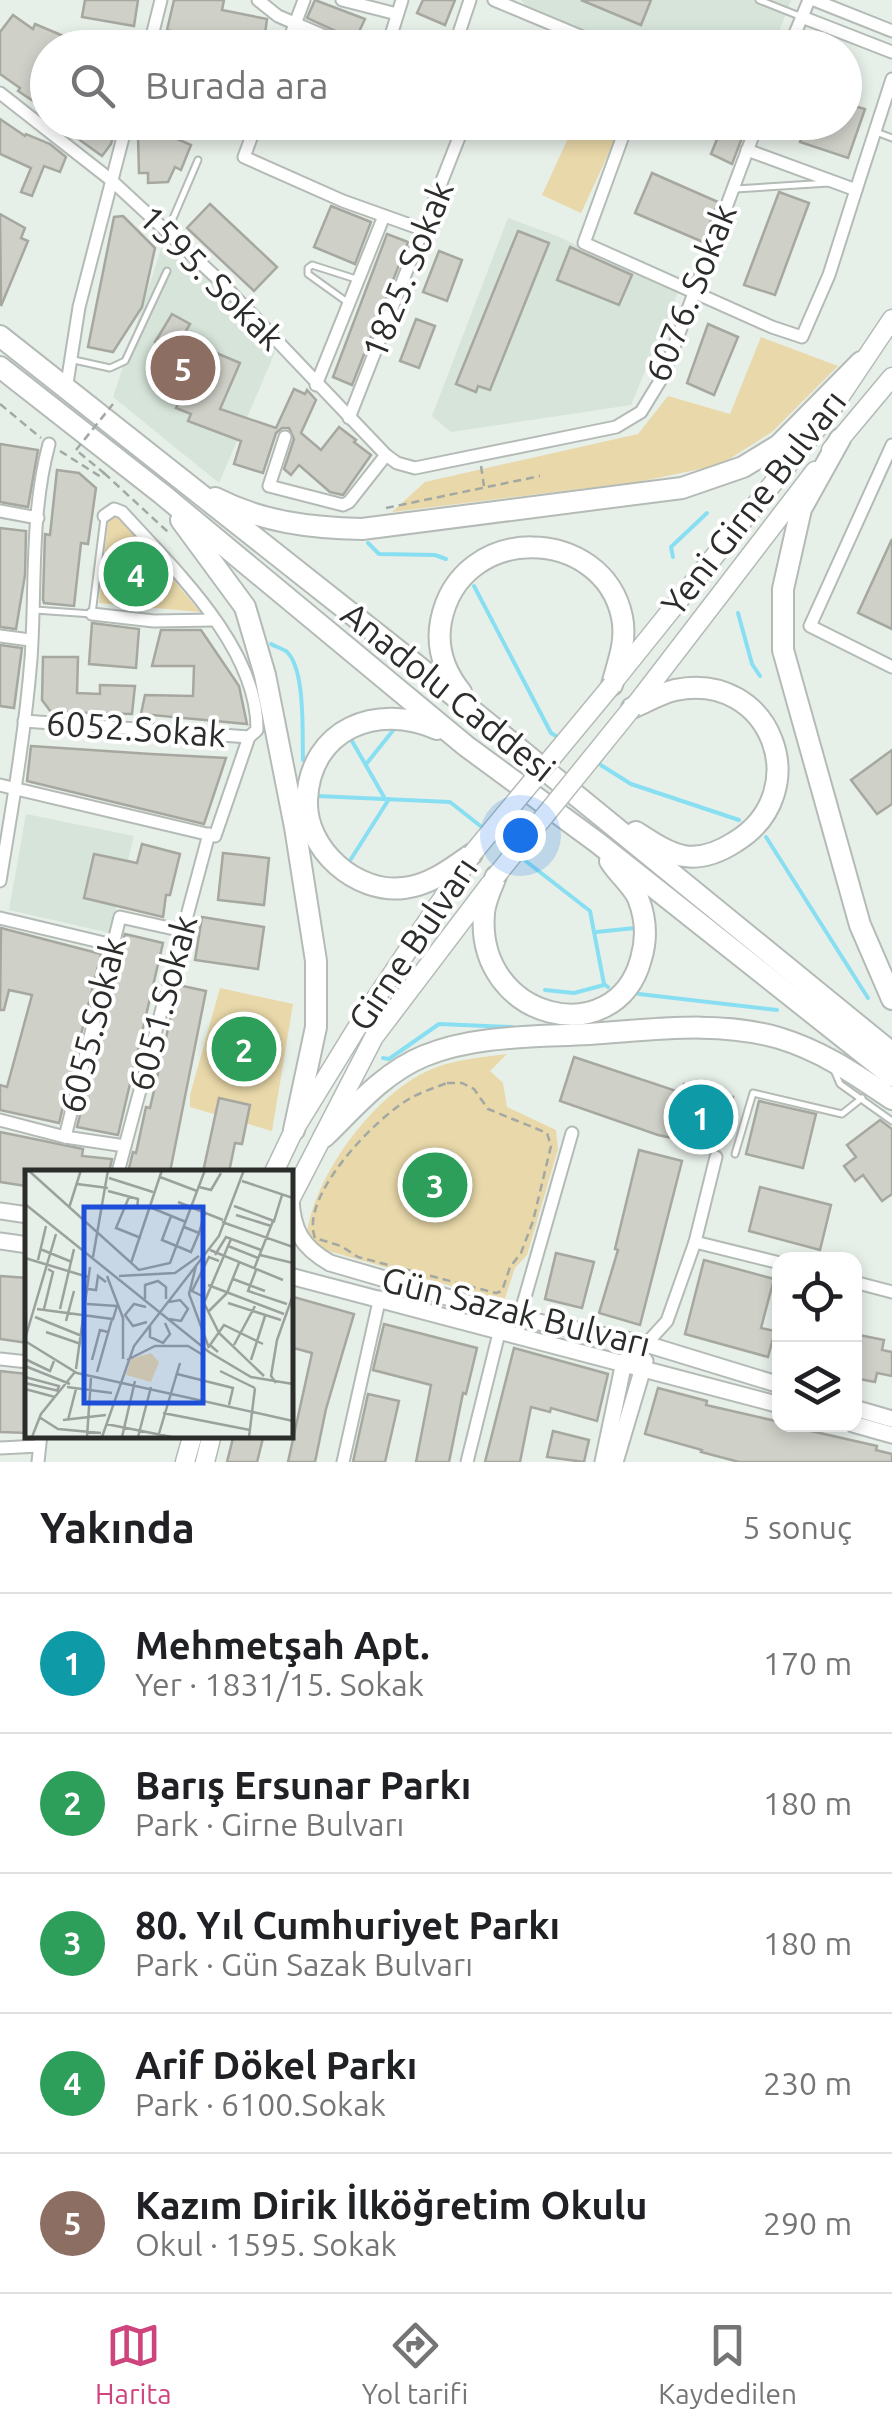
<!DOCTYPE html>
<html lang="tr">
<meta charset="utf-8">
<style>
:root{--surface:#fff;--page:#f6f6f6;--text:#202124;--muted:#757577;--line:#e0e0e0;--accent:#ce457d}
body{margin:0;font-family:Ubuntu,sans-serif;background:var(--page);color:var(--text)}
.controls{position:absolute;right:30px;bottom:30px;display:grid;overflow:hidden;border-radius:20px;box-shadow:0 5px 15px #0003}
.controls button{width:90px;height:90px;display:grid;place-items:center;padding:0;border:0;border-bottom:2px solid var(--line);background:var(--surface);color:var(--text);font:50px sans-serif}
.you{position:absolute;left:520px;top:835px;width:35px;height:35px;margin:-25px;border:8px solid #fff;border-radius:50%;background:#1a73e8;box-shadow:0 0 0 15px #1a73e833}
.badge{display:grid;place-items:center;width:65px;height:65px;border-radius:50%;background:var(--accent);color:#fff;font-size:32px;font-weight:700}
.pin{position:absolute;translate:-50% -50%;border:5px solid #fff;box-shadow:0 2px 10px #0006}
.list{margin:0;padding:0;list-style:none}
h2{display:flex;justify-content:space-between;align-items:center;height:130px;margin:0;padding:0 40px;font-size:42px}
h2 small{font-size:32px;font-weight:400;color:var(--muted)}
.list li{display:grid;grid-template-columns:65px 1fr auto;gap:30px;align-items:center;box-sizing:border-box;height:140px;padding:0 40px;border-top:2px solid var(--line)}
.list b{display:block;font-size:38px;white-space:nowrap}
.list p{margin:0;font-size:32px;white-space:nowrap;color:var(--muted)}
.list em{font-size:32px;font-style:normal;color:var(--muted)}
.icon{flex:none;width:55px;height:55px;fill:none;stroke:currentColor;stroke-width:2;stroke-linecap:round;stroke-linejoin:round}
.map{position:relative;flex:none;width:892px;height:1462px;overflow:hidden}
.search{position:absolute;background:var(--surface);box-shadow:0 5px 15px #0003;left:30px;right:30px;top:30px;height:110px;display:flex;align-items:center;gap:25px;box-sizing:border-box;padding:0 35px;border-radius:55px;color:var(--muted);font-size:38px}
.sheet{height:830px;background:var(--surface)}
nav{display:flex;justify-content:space-around;align-items:center;box-sizing:border-box;height:140px;border-top:2px solid var(--line);background:var(--surface);font-size:28px;color:var(--muted)}
nav a{display:grid;justify-items:center;gap:5px}
nav .on{color:var(--accent)}
.map>svg:first-child{display:block}
.built{fill:#d6e4d9}
.green{fill:#e9d8a9}
.lines{fill:none;stroke-linecap:round;stroke-linejoin:round}
.stream{stroke:#89dff2;stroke-width:4}
.building{fill:#cfd1c9;stroke:#a6a8a0;stroke-width:2.5}
.lane-casing{stroke:#b4bbb6;stroke-width:9}
.street-casing{stroke:#b4bbb6;stroke-width:15}
.secondary-casing{stroke:#b4bbb6;stroke-width:19}
.primary-casing{stroke:#b4bbb6;stroke-width:21}
.highway-casing{stroke:#b4bbb6;stroke-width:24}
.path{stroke:#a2a8a3;stroke-width:2.5;stroke-dasharray:8 5;stroke-linecap:butt}
.lane{stroke:#fff;stroke-width:5}
.street{stroke:#fff;stroke-width:11}
.secondary{stroke:#fff;stroke-width:15}
.primary{stroke:#fff;stroke-width:18}
.highway{stroke:#fff;stroke-width:20}
.primary-bridge-casing{stroke:#b4bbb6;stroke-width:21;stroke-linecap:butt}
.path-bridge{stroke:#a2a8a3;stroke-width:2.5;stroke-dasharray:8 5;stroke-linecap:butt}
.primary-bridge{stroke:#fff;stroke-width:18}
.labels{text-anchor:middle;stroke-width:8;stroke-linejoin:round;paint-order:stroke}
.street-label{font-size:35px;fill:#2a2d2a;stroke:#fff}
.inset-road{fill:none;stroke:#9ba19d;stroke-width:2.5}
.view{fill:#1d4ed8;fill-opacity:0.15;stroke:#1d4ed8;stroke-width:5}
.inset-edge{fill:none;stroke:#2a2d2a;stroke-width:5}
</style>
<div class="map">
<svg width="892" height="1462" viewBox="0 0 892 1462">
<rect width="100%" height="100%" fill="#e7efe9"/>
<g class="built">
<path d="M521 0H791L773 48 626 47 525 5Z"/>
<path d="M508 218 557 236 678 292 631 405 451 432 432 416Z"/>
<path d="M166 234 275 352 219 483 113 397Z"/>
<path d="M26 814 134 836 110 933 9 910Z"/>
</g>
<g class="green">
<path d="M575 123H597L619 131 581 213 542 195Z"/>
<path d="M761 337 838 366 772 432 720 465 638 482 392 512 425 482 638 434 668 396 730 414Z"/>
<path d="M109 514 124 520 200 612 99 603Z"/>
<path d="M220 988 293 1004 272 1131 190 1107V1095Z"/>
<path d="M507 1054 490 1071 503 1083 507 1107 556 1130 558 1149 527 1255 515 1268 504 1301 318 1248 307 1234C315 1173 378 1088 437 1067 459 1059 484 1057 507 1054Z"/>
</g>
<g class="lines">
<g class="stream">
<path d="M368 543 379 554 435 555 446 559"/>
<path d="M673 557 671 547 707 513"/>
<path d="M474 586 551 733 559 738"/>
<path d="M738 613 752 664 760 676"/>
<path d="M271 644C276 647 281 648 286 651 306 668 302 734 303 760"/>
<path d="M352 741 384 797"/>
<path d="M596 762 631 784 739 820"/>
<path d="M367 763 395 728"/>
<path d="M317 796 450 802 483 828"/>
<path d="M495 837 511 849"/>
<path d="M766 837 868 998"/>
<path d="M518 855 590 911 604 984 608 987"/>
<path d="M351 859 389 799"/>
<path d="M596 932 635 928"/>
<path d="M545 990 574 993 604 985"/>
<path d="M639 994 777 1010"/>
<path d="M383 1058 389 1059 439 1024 512 1027"/>
</g>
</g>
<g class="building">
<path d="M85 0H138L134 26 82 17Z"/>
<path d="M174 0H224L222 10 267 19 263 48H247L167 30Z"/>
<path d="M315 0 365 19 355 40 307 18Z"/>
<path d="M423 0H455L445 25 417 13Z"/>
<path d="M581 0H651L641 25Z"/>
<path d="M13 15 33 29 35 24 87 46 48 48V111L18 91 20 88 0 74V32Z"/>
<path d="M844 103 865 109 848 158 800 142 807 122H844Z"/>
<path d="M0 119 25 136 26 134 50 144 66 157 60 172 44 166 32 196 21 192 31 168 0 154Z"/>
<path d="M55 122H117L111 144 102 156Z"/>
<path d="M724 122H748L732 164 711 154Z"/>
<path d="M145 125 191 145 181 170 175 167 168 182 148 183V173H139L138 136H144Z"/>
<path d="M652 173 718 202 703 242 635 213Z"/>
<path d="M779 192 809 203 775 295 744 285Z"/>
<path d="M210 204 277 267 254 291 187 228Z"/>
<path d="M331 206 371 222 355 264 314 247Z"/>
<path d="M0 214 25 228 21 238 28 241 1 306Z"/>
<path d="M123 216 155 248 142 307 113 352 88 347 114 217Z"/>
<path d="M518 231 549 243 490 390 478 386 476 392 456 384Z"/>
<path d="M387 234 408 242 352 385 333 377Z"/>
<path d="M570 247 632 275 619 305 557 280Z"/>
<path d="M439 251 462 260 447 301 423 292Z"/>
<path d="M172 314 190 324 173 353 155 342Z"/>
<path d="M416 319 435 326 419 368 400 361Z"/>
<path d="M708 324 738 337 714 395 687 383Z"/>
<path d="M202 347 240 363 220 409 276 428 294 389 305 394 307 390 316 400 301 433 321 450 339 427 356 440 354 442 371 455 343 495 330 492 299 465 291 475 284 469 294 439 289 428H282L276 433 263 473 234 464 241 441 188 421 191 414 176 408Z"/>
<path d="M0 444 38 450 28 507 0 502Z"/>
<path d="M57 470 79 473 96 488 88 544 81 543 74 606 44 603 43 599 45 534 50 535Z"/>
<path d="M0 528 26 531 25 575 16 629 0 627Z"/>
<path d="M892 539V629L858 613Z"/>
<path d="M92 623 139 629 136 668 89 664Z"/>
<path d="M161 630H201L239 686 247 724 141 714 145 695 193 696 194 666H152Z"/>
<path d="M0 645 22 648 14 708 0 706Z"/>
<path d="M43 657H78L77 693 100 694V685L135 686 132 714 51 712 42 700Z"/>
<path d="M31 746 151 754 226 758 204 824 27 781Z"/>
<path d="M892 750V804L877 814 851 780Z"/>
<path d="M142 844 180 854 170 895H166L163 917 84 898 94 854 137 863Z"/>
<path d="M223 853 269 858 264 905 218 900Z"/>
<path d="M202 917 264 927 258 969 195 960Z"/>
<path d="M1 928 101 954 59 1123 0 1110V1085L7 1087 32 995 9 990 4 1010H0Z"/>
<path d="M125 934 163 943 118 1135 77 1127Z"/>
<path d="M178 985 206 991 170 1172H128L133 1152 136 1153 146 1107 150 1108Z"/>
<path d="M574 1057 682 1093 684 1084 733 1097 719 1148 658 1135 560 1101Z"/>
<path d="M219 1098 250 1105 242 1144 235 1143 229 1172H203Z"/>
<path d="M759 1101 816 1114 803 1168 746 1154Z"/>
<path d="M880 1120 892 1129V1194L882 1201 863 1175 855 1181 844 1166 856 1157 847 1145Z"/>
<path d="M0 1132 83 1149 82 1156 112 1159 109 1172H28L26 1186 0 1182Z"/>
<path d="M639 1150 682 1161 640 1325 599 1313 618 1250 615 1249Z"/>
<path d="M760 1187 831 1205 820 1250 749 1231Z"/>
<path d="M556 1253 594 1262 582 1308 545 1299Z"/>
<path d="M704 1260 774 1279 761 1328 775 1331 768 1357 685 1334Z"/>
<path d="M0 1276 28 1278V1343L0 1339Z"/>
<path d="M290 1296 354 1314 326 1409 315 1462H288L312 1353 290 1347Z"/>
<path d="M384 1324 477 1348 466 1394 463 1393 449 1462H416L431 1385 373 1370Z"/>
<path d="M859 1335 884 1340 882 1350 892 1352V1376L877 1373 875 1382 854 1378V1343Z"/>
<path d="M514 1348 608 1374 597 1421 551 1408 550 1412 531 1407 520 1462H485Z"/>
<path d="M0 1371 28 1374V1433L0 1432Z"/>
<path d="M658 1388 707 1401 706 1405 780 1422V1424L877 1446 876 1450 892 1454V1462H739L701 1452 702 1450 645 1434Z"/>
<path d="M368 1394 399 1401 385 1462H353Z"/>
<path d="M553 1431 589 1440 584 1462 547 1457Z"/>
<path d="M234 1434H264L257 1462H227Z"/>
</g>
<g class="lines">
<g class="lane-casing">
<g id="lane">
<path d="M759 0 802 17"/>
<path d="M876 132 892 138"/>
<path d="M735 189 829 183"/>
<path d="M168 230 198 160"/>
<path d="M347 302 308 274V268L312 265 359 280"/>
<path d="M74 360 110 368 125 361 167 271"/>
<path d="M35 610 92 614 104 518"/>
<path d="M834 1070 840 1084 892 1121"/>
<path d="M735 1154 753 1093 842 1114 862 1098"/>
</g>
</g>
<g class="street-casing">
<g id="street">
<path d="M258 0 278 16 348 46"/>
<path d="M342 0 397 14"/>
<path d="M494 0 609 48"/>
<path d="M814 0 892 31"/>
<path d="M802 17 892 52"/>
<path d="M152 37 214 48"/>
<path d="M149 48 161 0"/>
<path d="M286 48 304 0"/>
<path d="M387 48 402 0"/>
<path d="M454 48 470 0"/>
<path d="M789 48 809 0"/>
<path d="M0 93 111 180 219 280 386 455 397 463 415 468 616 427 641 412 663 376 758 122"/>
<path d="M257 122 244 157 343 201 424 230"/>
<path d="M306 122 321 128"/>
<path d="M628 122 584 243 772 327 802 337 829 275 856 190"/>
<path d="M747 150 856 190 892 79"/>
<path d="M316 385 384 216"/>
<path d="M66 390 79 307 127 122"/>
<path d="M349 418 465 122"/>
<path d="M285 437 269 486 343 505 349 502 386 455"/>
<path d="M892 445 810 626 892 667"/>
<path d="M0 511 38 518"/>
<path d="M92 614 154 621 214 620"/>
<path d="M0 636 30 640"/>
<path d="M24 721 249 737"/>
<path d="M0 785 215 836 249 737 257 730C258 648 174 569 122 512L114 509 104 516"/>
<path d="M0 881C12 808 25 734 31 659 36 589 30 514 49 444"/>
<path d="M0 918 113 945"/>
<path d="M0 1120 65 1137 125 1146"/>
<path d="M65 1137 120 917 183 931"/>
<path d="M118 1172 209 834"/>
<path d="M695 1242 780 1263"/>
<path d="M854 1282 892 1292"/>
<path d="M519 1318 572 1133"/>
<path d="M646 1344 667 1321 695 1242 716 1157"/>
<path d="M0 1359 28 1362"/>
<path d="M0 1448 39 1446"/>
<path d="M38 1462 41 1434"/>
<path d="M343 1462 380 1297"/>
<path d="M467 1462 499 1333"/>
</g>
</g>
<g class="secondary-casing">
<g id="secondary">
<path d="M291 1198C292 1230 302 1247 330 1263L519 1318 646 1344 780 1385"/>
<path d="M0 1211 28 1215"/>
<path d="M0 1241 28 1245"/>
<path d="M290 1276 780 1405"/>
<path d="M854 1408 892 1419"/>
<path d="M853 1424 892 1435"/>
<path d="M603 1462 624 1362 646 1344"/>
<path d="M615 1462 645 1361"/>
</g>
</g>
<g class="primary-casing">
<g id="primary">
<path d="M831 450 892 377"/>
<path d="M615 680 827 416 892 319"/>
<path d="M633 708 815 471"/>
<path d="M274 1172 294 1130 366 1013 469 859"/>
<path d="M290 1200 374 1037 490 884"/>
<path d="M185 1462 193 1434"/>
<path d="M205 1462 212 1434"/>
</g>
</g>
<g class="highway-casing">
<g id="highway">
<path d="M0 336 415 664 892 1053"/>
<path d="M0 367 162 494 466 746 598 843 892 1076"/>
<path d="M840 439 801 509 783 589V650L860 925 892 999"/>
<path d="M215 498C262 522 311 528 362 529L682 488 743 467 779 445 861 362"/>
<path d="M181 520 245 607 265 675 295 827 316 961V1027L294 1130"/>
<path d="M461 692C444 671 436 648 441 621 461 521 603 526 622 617 627 641 618 662 612 685"/>
<path d="M632 708C646 702 661 693 675 690 771 670 817 792 735 842 721 851 702 859 684 856 667 853 650 841 636 832"/>
<path d="M437 729C377 702 310 729 307 800 305 849 356 894 404 888 430 885 451 869 472 854"/>
<path d="M496 876C492 887 485 900 484 913 475 1021 616 1053 641 959 647 939 646 918 638 898 632 885 618 874 610 861"/>
<path d="M324 1137C355 1107 383 1073 424 1056 475 1035 535 1037 589 1034 652 1030 717 1020 779 1038 822 1051 855 1074 892 1099"/>
</g>
</g>
<g class="path">
<path d="M0 404 41 438"/>
<path d="M60 451 101 477 104 473 76 450"/>
<path d="M481 466 484 486"/>
<path d="M104 473 168 532"/>
<path d="M386 508 540 476"/>
<path d="M447 1083H462L474 1089 488 1109 547 1133 551 1146 533 1221 521 1253 510 1267 502 1291 496 1293 358 1257 341 1246 315 1238C299 1196 376 1118 409 1099 421 1092 434 1088 447 1083Z"/>
</g>
<use href="#lane" class="lane"/>
<use href="#street" class="street"/>
<use href="#secondary" class="secondary"/>
<use href="#primary" class="primary"/>
<use href="#highway" class="highway"/>
<g class="primary-bridge-casing">
<g id="primary-bridge">
<path d="M472 854 612 685"/>
<path d="M496 876 632 708"/>
</g>
</g>
<path class="path-bridge" d="M76 450 113 404"/>
<use href="#primary-bridge" class="primary-bridge"/>
</g>
<g class="labels">
<g class="street-label">
<text transform="translate(408 270) rotate(-68)" y="12">1825. Sokak</text>
<text transform="translate(211 278) rotate(45)" y="12">1595. Sokak</text>
<text transform="translate(691 293) rotate(-68)" y="12">6076. Sokak</text>
<text transform="translate(754 503) rotate(-52)" y="12">Yeni Girne Bulvarı</text>
<text transform="translate(448 692) rotate(39)" y="12">Anadolu Caddesi</text>
<text transform="translate(136 729) rotate(4)" y="12">6052.Sokak</text>
<text transform="translate(413 944) rotate(-56)" y="12">Girne Bulvarı</text>
<text transform="translate(163 1003) rotate(-75)" y="12">6051.Sokak</text>
<text transform="translate(93 1025) rotate(-76)" y="12">6055.Sokak</text>
<text transform="translate(516 1312) rotate(14)" y="12">Gün Sazak Bulvarı</text>
</g>
</g>
<g transform="translate(25 1170)">
<rect width="268" height="268" fill="#e7efe9"/>
<path d="M126 183 134 192 126 212 101 205 106 189Z" fill="#e9d8a9"/>
<path class="inset-road" d="M3 0 114 100 145 93 180 0M135 7 172 21M84 8 128 22M217 11 268 28M52 14 83 18M174 17 186 20 196 3M83 21 113 29 112 39M104 27 91 58 116 68M153 32 198 50M0 34 184 182 226 207 268 214M122 36 161 52M209 36 249 51 257 25M44 38 56 0M211 45 246 56M146 46 137 70 166 82 174 63M197 52 268 77M159 57 174 63 180 42M206 69 179 133 194 163 239 206M203 76 233 88M15 79 47 92M185 80 258 110M190 85 201 67 236 80M235 85 268 93M68 87 83 0M0 88 63 107M13 90 21 56M106 93 137 0M171 96 164 124 184 178M229 99 248 51M231 100 223 121 262 134M82 106 98 148V189M94 106 150 103 174 86M208 109 240 121M183 115 259 144M63 119 71 120 73 106 81 112M179 127 167 121 184 87 194 91M120 129V115L133 111 141 117V129M144 132 155 130 163 139 156 151 144 149M203 133 256 150M62 134 92 136M121 137 109 134 100 145 108 156 122 152M12 139 88 149 92 136M19 139 28 102 23 99M35 139 49 79M183 142 202 123 214 93M10 147 57 166M41 151 49 121M125 155V167L138 173 145 164 140 153M21 162 56 174M0 169 31 64M0 171 52 203 268 251M209 175 230 136M193 182 185 175 199 155 238 174M0 189 25 201 29 191M67 190 75 160 83 162M102 190 130 176H163L178 185M226 190 240 146M0 196 45 214M51 199 65 97M195 201 230 218M72 202 87 149M152 204 208 218 204 235M0 207 34 216 32 221M0 213 34 221M251 213 246 206 252 170 268 125M42 217 87 223M0 219 30 227M138 243 225 260M14 247 33 259 76 263M38 250 81 245M43 250 51 219M81 254 147 267M7 267 16 244 50 202M62 267 66 208M77 267 109 176 194 66 219 0M97 267 110 211M113 267 126 217M133 267 155 193M224 267 230 218"/>
<path class="view" d="M59 37H178V233H59Z"/>
<rect width="268" height="268" class="inset-edge"/>
</g>
</svg>
<div class="controls">
<button><svg class="icon" aria-label="locate" viewBox="0 0 24 24"><circle cx="12" cy="12" r="6"/><path d="M12 2v4M12 18v4M2 12h4M18 12h4"/></svg></button>
<button><svg class="icon" aria-label="layers" viewBox="0 0 24 24"><path d="M12 4l9 5-9 5-9-5zM3 14l9 5 9-5"/></svg></button>
</div>
<div class="you"></div>
<div class="pin badge" style="left:701px;top:1117px;background:#0f9aa8">1</div>
<div class="pin badge" style="left:244px;top:1049px;background:#2e9e5b">2</div>
<div class="pin badge" style="left:435px;top:1185px;background:#2e9e5b">3</div>
<div class="pin badge" style="left:136px;top:574px;background:#2e9e5b">4</div>
<div class="pin badge" style="left:183px;top:368px;background:#8d6e63">5</div>
<div class="search"><svg class="icon" aria-label="search" viewBox="0 0 24 24"><circle cx="10" cy="10" r="6"/><path d="M15 15l6 6"/></svg>Burada ara</div>
</div>
<section class="sheet">
<h2>Yakında<small>5 sonuç</small></h2>
<ul class="list">
<li><span class="badge" style="background:#0f9aa8">1</span><div><b>Mehmetşah Apt.</b><p>Yer · 1831/15. Sokak</p></div><em>170 m</em></li>
<li><span class="badge" style="background:#2e9e5b">2</span><div><b>Barış Ersunar Parkı</b><p>Park · Girne Bulvarı</p></div><em>180 m</em></li>
<li><span class="badge" style="background:#2e9e5b">3</span><div><b>80. Yıl Cumhuriyet Parkı</b><p>Park · Gün Sazak Bulvarı</p></div><em>180 m</em></li>
<li><span class="badge" style="background:#2e9e5b">4</span><div><b>Arif Dökel Parkı</b><p>Park · 6100.Sokak</p></div><em>230 m</em></li>
<li><span class="badge" style="background:#8d6e63">5</span><div><b>Kazım Dirik İlköğretim Okulu</b><p>Okul · 1595. Sokak</p></div><em>290 m</em></li>
</ul>
</section>
<nav>
<a class="on"><svg class="icon" aria-label="map" viewBox="0 0 24 24"><path d="M3 6l6-2 6 2 6-2v14l-6 2-6-2-6 2zM9 4v14M15 6v14"/></svg>Harita</a>
<a><svg class="icon" aria-label="directions" viewBox="0 0 24 24"><path d="M12 3l9 9-9 9-9-9zM9 14v-3h6M13 9l2 2-2 2"/></svg>Yol tarifi</a>
<a><svg class="icon" aria-label="saved" viewBox="0 0 24 24"><path d="M7 4h10v16l-5-4-5 4z"/></svg>Kaydedilen</a>
</nav>
